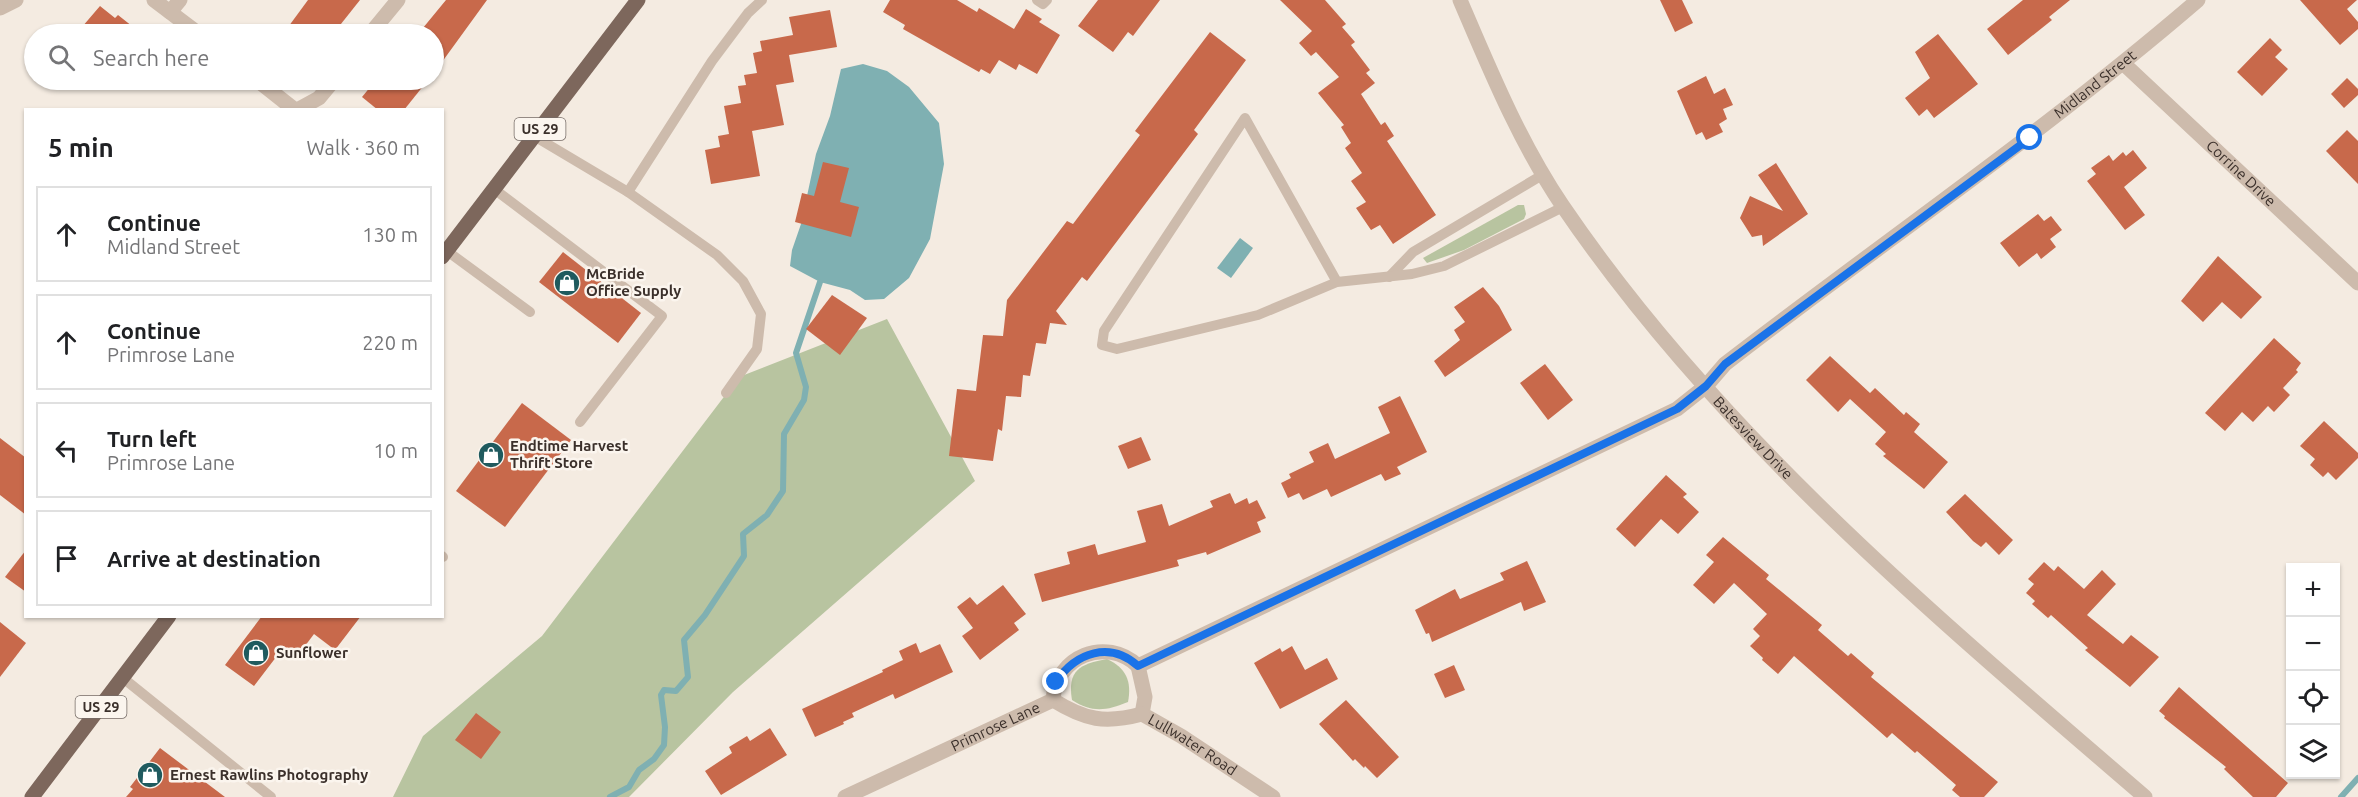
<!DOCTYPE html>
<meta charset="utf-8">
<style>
:root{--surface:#fff;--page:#f6f6f6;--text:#202124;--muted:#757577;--line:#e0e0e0}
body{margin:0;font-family:Ubuntu,sans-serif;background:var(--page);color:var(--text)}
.controls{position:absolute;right:18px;bottom:18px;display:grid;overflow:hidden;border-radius:0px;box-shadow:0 2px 4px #0004}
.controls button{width:54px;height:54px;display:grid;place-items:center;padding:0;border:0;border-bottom:2px solid var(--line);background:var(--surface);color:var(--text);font:30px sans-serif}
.stop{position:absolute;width:18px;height:18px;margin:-14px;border:4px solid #1a73e8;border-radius:50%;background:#fff}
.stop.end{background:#1a73e8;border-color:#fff;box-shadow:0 2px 6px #0008}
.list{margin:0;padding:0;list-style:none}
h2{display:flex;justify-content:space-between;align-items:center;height:78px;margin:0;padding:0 24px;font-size:26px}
h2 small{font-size:20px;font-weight:400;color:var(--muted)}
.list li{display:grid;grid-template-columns:39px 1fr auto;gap:18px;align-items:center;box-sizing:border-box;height:96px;margin:0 12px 12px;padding:0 12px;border:2px solid var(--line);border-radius:0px}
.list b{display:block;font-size:22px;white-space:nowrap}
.list p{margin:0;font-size:20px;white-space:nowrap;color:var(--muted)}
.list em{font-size:20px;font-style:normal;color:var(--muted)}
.icon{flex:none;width:33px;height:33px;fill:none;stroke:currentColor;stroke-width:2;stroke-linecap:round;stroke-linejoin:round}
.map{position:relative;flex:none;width:2358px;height:797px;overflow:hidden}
.search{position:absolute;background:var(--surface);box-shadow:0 2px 4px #0004;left:24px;top:24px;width:420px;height:66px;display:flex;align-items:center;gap:15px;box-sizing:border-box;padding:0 21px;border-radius:33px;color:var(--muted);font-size:22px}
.panel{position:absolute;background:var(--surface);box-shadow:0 2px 4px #0004;left:24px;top:108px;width:420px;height:510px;border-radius:0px}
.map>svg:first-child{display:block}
.green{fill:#b8c4a0}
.water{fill:#7fb0b2}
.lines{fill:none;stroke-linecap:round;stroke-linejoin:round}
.stream{stroke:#7fb0b2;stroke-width:6}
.building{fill:#c8694b}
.lane{stroke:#cdbbac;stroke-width:10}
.street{stroke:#cdbbac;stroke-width:15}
.primary{stroke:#7d675c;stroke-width:15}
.route{stroke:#1a73e8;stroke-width:8}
.labels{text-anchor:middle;stroke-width:5;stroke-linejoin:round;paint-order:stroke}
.shield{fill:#fbf5ee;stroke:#756b66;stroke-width:1.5}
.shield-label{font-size:14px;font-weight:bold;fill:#3b302b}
.street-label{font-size:15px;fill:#3b302b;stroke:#fbf5ee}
.poi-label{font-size:15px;font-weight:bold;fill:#3b302b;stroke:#fbf5ee;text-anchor:start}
</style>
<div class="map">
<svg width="2358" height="797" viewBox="0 0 2358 797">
<rect width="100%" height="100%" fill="#f4ebe1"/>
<g class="green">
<path d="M1518 205H1524L1526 214 1524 219 1464 250 1427 263 1423 258Z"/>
<path d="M887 319 975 481 733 692 629 797H393L423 736 542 636 739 377Z"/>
<path d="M1107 659C1126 668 1132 681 1128 702 1106 711 1092 713 1072 700 1067 670 1080 664 1107 659Z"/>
</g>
<g class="water">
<path d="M863 64 887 71 909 87 939 123 944 164 930 239 909 278 884 299 865 300 850 290 820 282 790 266 792 250 801 224 816 154 830 116 841 69Z"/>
<path d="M1240 238 1253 248 1231 278 1217 268Z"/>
</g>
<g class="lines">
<g class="stream">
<path d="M610 797 629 787 639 770 654 759 664 745 665 727 661 695 664 690 676 691 688 677 684 640 705 615 744 556 743 534 767 515 783 491 784 434 804 400 806 387 796 353 820 282"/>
<path d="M2341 797 2358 778"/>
</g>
</g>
<g class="building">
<path d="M308 0H360L333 34H283Z"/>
<path d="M446 0H487L434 73V34H418Z"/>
<path d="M890 0H957L977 12 979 8 1014 29 1026 9 1042 19 1039 22 1060 35 1037 74 1019 64 1016 70 999 60 990 74 981 69 979 72 903 29 905 25 883 12Z"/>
<path d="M1098 0H1160L1133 36 1128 32 1113 52 1078 26Z"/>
<path d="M1280 0H1325L1346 24 1342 27 1355 42 1351 45 1370 70 1366 73 1375 83 1361 94 1381 125 1385 122 1394 136 1387 141 1436 215 1393 244 1380 225 1371 230 1356 208 1366 202 1351 181 1362 173 1345 148 1351 143 1341 127 1344 125 1318 93 1339 77 1316 52 1311 56 1299 43 1312 31Z"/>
<path d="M1660 0H1682L1693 23 1675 32Z"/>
<path d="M2023 0H2070L2049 17 2052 20 2008 55 1987 29Z"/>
<path d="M2300 0H2357L2347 9 2358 22V29L2340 45Z"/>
<path d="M100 6 115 18 118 15 142 34H76Z"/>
<path d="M830 10 837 47 789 55 794 82 776 85 784 125 752 131 760 176 711 184 705 150 720 147 718 136 729 134 724 106 741 103 738 86 746 85 744 75 757 73 753 53 762 51 760 41 793 35 789 17Z"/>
<path d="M1210 32 1246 60 1194 130 1198 134 1087 281 1082 277 1056 311 1067 325 1050 323 1046 344 1036 343 1030 376 1023 375 1021 397 1006 396 1002 431 998 429 993 461 949 456 957 389 976 391 983 335 1003 336 1007 300 1067 221 1073 224 1140 135 1135 131Z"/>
<path d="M1938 34 1978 84 1934 118 1927 109 1919 116 1905 98 1930 78 1915 52Z"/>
<path d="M2270 38 2282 50 2275 57 2288 69 2262 96 2237 72Z"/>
<path d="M1706 76 1714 94 1725 88 1733 105 1723 109 1727 119 1719 124 1723 132 1706 140 1702 132 1696 135 1677 91Z"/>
<path d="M2347 78 2358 89V95L2344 108 2331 94Z"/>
<path d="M376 80H428L404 110H378L362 97Z"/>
<path d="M2347 130 2358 141V184L2326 151Z"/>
<path d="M2133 150 2147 168 2124 187 2145 215 2125 230 2087 181 2096 174 2091 168 2109 155 2113 161 2123 152 2126 156Z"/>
<path d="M823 162 849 168 840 202 859 207 851 237 795 222 802 193 814 196Z"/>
<path d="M1776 163 1808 214 1763 246 1762 235 1752 237 1740 218 1750 196 1783 211 1758 175Z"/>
<path d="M2038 214 2044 221 2051 216 2062 230 2050 239 2056 247 2041 259 2037 253 2019 267 2000 243Z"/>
<path d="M563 252 641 313 618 343 539 282Z"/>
<path d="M2218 256 2262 297 2241 319 2222 302 2203 322 2181 301Z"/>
<path d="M1483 287 1499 306 1512 330 1445 377 1434 361 1460 340 1454 330 1465 322 1454 307Z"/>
<path d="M832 295 867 318 840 355 806 329Z"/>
<path d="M2274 338 2301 363 2296 370 2298 372 2283 388 2290 395 2274 412 2268 406 2253 422 2242 412 2225 431 2205 413Z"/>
<path d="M1830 356 1870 393 1875 388 1904 415 1906 412 1920 424 1914 432 1948 462 1924 489 1883 456 1886 454 1875 444 1886 432 1850 399 1838 412 1806 380Z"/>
<path d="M1545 364 1573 400 1548 420 1520 383Z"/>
<path d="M1400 396 1427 452 1397 467 1401 474 1385 481 1381 474 1331 497 1327 489 1303 500 1299 493 1288 498 1281 483 1291 478 1289 474 1314 462 1309 452 1328 443 1335 459 1390 433 1378 407Z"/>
<path d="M522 403 571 440 505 527 456 491Z"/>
<path d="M2324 421 2358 453V458L2336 480 2328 472 2323 477 2310 465 2315 459 2300 446Z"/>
<path d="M1141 437 1151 460 1128 469 1118 446Z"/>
<path d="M0 438 26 458V515L0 495Z"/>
<path d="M1666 475 1687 494 1683 497 1699 512 1678 534 1661 519 1635 547 1616 529Z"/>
<path d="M1230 493 1235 504 1247 498 1249 504 1257 500 1266 518 1257 522 1261 532 1207 555 1206 552 1177 560 1179 566 1042 602 1034 574 1070 564 1067 552 1095 544 1098 555 1146 542 1137 511 1162 504 1169 526 1213 507 1210 501Z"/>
<path d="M1965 494 2013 540 1999 555 1986 542 1981 547 1973 541 1946 512Z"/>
<path d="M1723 537 1769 575 1766 579 1822 625 1818 630 1848 656 1851 653 1874 673 1871 677 1998 782 1984 797H1960L1952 790 1956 785 1917 751 1915 753 1892 733 1887 738 1794 656 1778 674 1762 660 1763 658 1750 646 1760 636 1753 629 1767 614 1734 583 1714 604 1693 585 1714 562 1706 555Z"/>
<path d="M26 550V592L5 577Z"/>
<path d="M1527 561 1546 602 1524 611 1521 602 1432 642 1429 633 1426 634 1415 610 1455 589 1460 599 1504 580 1500 573Z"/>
<path d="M2044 562 2054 571 2058 566 2084 589 2102 570 2116 584 2087 615 2123 644 2131 635 2159 657 2130 687 2085 650 2088 648 2051 615 2048 618 2032 604 2035 601 2026 593 2034 584 2028 579Z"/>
<path d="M1003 585 1026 614 1014 623 1019 630 980 660 962 636 973 628 957 607 970 597 977 605Z"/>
<path d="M262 616H361L335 650 314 634 296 658 283 648 254 686 225 665Z"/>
<path d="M0 622 26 643 0 677Z"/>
<path d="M916 643 920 653 940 644 953 672 895 699 893 694 852 713 854 717 843 722 844 724 815 737 802 709 883 672 882 670 903 660 899 651Z"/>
<path d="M1292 646 1305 670 1327 658 1338 679 1280 709 1254 663 1280 648 1282 652Z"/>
<path d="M1454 665 1465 690 1445 698 1434 674Z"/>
<path d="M2179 687 2288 783 2276 797H2253L2224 769 2226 767 2164 718 2165 716 2159 711Z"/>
<path d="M1346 700 1399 757 1377 778 1365 766 1364 768 1355 759 1353 761 1319 724Z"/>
<path d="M476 713 501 732 481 759 455 740Z"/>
<path d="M770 728 787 755 721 795 705 771 732 753 729 747 747 736 750 741Z"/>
<path d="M160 748 225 797H126L133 789 130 787Z"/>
</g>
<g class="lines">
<g class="lane">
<path d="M1037 0 1043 4 1047 0"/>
<path d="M534 136 628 192 712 61 748 13 762 0"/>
<path d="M494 189 662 316 580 422"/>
<path d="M628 192 717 255 743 281 761 314 757 349 726 393"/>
<path d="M447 251 530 312"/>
<path d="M1389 277 1413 252 1544 174"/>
<path d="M1337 282 1245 118 1104 331 1102 345 1117 349 1258 315 1337 282 1412 274 1444 266 1563 207"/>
<path d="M442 556 443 557"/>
<path d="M123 678 271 797"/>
</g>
<g class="street">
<path d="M154 0 199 34"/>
<path id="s1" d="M1460 0C1490 70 1519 141 1562 205 1718 435 1936 617 2145 797"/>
<path d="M0 8 16 0"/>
<path d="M170 12 180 0"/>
<path d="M370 34 398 0"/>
<path id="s2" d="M2124 64 2358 283"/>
<path d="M257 80 295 110"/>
<path d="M297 110 319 98 334 80"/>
<path id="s3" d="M1138 666 1145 697 1142 714 1181 736 1273 797"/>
<path d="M1053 700C1085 720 1105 724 1142 714"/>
<path id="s4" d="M845 797 1053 700C1056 656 1106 636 1138 666L1677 409 1706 386 1725 364C1883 242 2047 130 2198 0"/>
</g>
<g class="primary">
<path d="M442 257 638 0"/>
<path d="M32 797 169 616"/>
</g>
</g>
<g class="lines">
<path class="route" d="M1056 682C1076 652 1110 641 1138 666L1677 409 1706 386 1725 364 2030 138"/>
</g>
<defs>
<g id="shop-disc" transform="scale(1.35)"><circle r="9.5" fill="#1f5a5e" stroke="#fbf5ee"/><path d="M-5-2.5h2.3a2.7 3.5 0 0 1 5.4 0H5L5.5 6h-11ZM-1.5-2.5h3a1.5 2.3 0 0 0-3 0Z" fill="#fff"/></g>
</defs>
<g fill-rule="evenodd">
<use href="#shop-disc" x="567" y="283"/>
<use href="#shop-disc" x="491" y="455"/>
<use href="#shop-disc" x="256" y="653"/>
<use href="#shop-disc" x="150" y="775"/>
</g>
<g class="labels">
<g class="shield">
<rect x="514.5" y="118" width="51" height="22" rx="4.5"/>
<rect x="75.5" y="696" width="51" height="22" rx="4.5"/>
</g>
<g class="shield-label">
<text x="540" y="134">US 29</text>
<text x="101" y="712">US 29</text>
</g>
<g class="street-label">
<text dy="5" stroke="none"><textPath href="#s4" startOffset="1472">Midland Street</textPath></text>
<text dy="5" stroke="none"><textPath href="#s2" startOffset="160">Corrine Drive</textPath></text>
<text dy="5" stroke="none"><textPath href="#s1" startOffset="531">Batesview Drive</textPath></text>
<text dy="5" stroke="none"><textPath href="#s4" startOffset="166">Primrose Lane</textPath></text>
<text dy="5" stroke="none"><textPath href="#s3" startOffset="108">Lullwater Road</textPath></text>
</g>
<g class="poi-label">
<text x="586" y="279">McBride<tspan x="586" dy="17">Office Supply</tspan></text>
<text x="510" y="451">Endtime Harvest<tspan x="510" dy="17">Thrift Store</tspan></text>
<text x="276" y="658">Sunflower</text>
<text x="170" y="780">Ernest Rawlins Photography</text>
</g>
</g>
</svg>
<div class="controls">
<button>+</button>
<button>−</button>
<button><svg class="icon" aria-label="locate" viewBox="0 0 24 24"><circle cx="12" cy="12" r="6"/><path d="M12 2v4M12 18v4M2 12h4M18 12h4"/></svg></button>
<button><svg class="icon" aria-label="layers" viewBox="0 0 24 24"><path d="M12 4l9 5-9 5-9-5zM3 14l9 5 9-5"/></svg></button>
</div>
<div class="stop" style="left:2030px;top:138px"></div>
<div class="stop end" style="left:1056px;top:682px"></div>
<div class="search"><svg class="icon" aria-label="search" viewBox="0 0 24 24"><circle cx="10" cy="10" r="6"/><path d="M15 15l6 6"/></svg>Search here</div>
<section class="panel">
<h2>5 min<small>Walk · 360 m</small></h2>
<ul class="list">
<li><svg class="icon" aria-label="ahead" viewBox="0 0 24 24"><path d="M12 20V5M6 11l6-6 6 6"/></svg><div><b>Continue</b><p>Midland Street</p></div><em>130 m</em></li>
<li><svg class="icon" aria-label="ahead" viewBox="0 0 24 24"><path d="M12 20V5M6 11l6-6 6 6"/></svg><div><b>Continue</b><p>Primrose Lane</p></div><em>220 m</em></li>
<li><svg class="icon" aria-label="left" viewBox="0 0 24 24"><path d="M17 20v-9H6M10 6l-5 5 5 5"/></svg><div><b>Turn left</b><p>Primrose Lane</p></div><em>10 m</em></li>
<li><svg class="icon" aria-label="arrive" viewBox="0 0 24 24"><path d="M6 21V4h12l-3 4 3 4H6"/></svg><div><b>Arrive at destination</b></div></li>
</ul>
</section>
</div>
